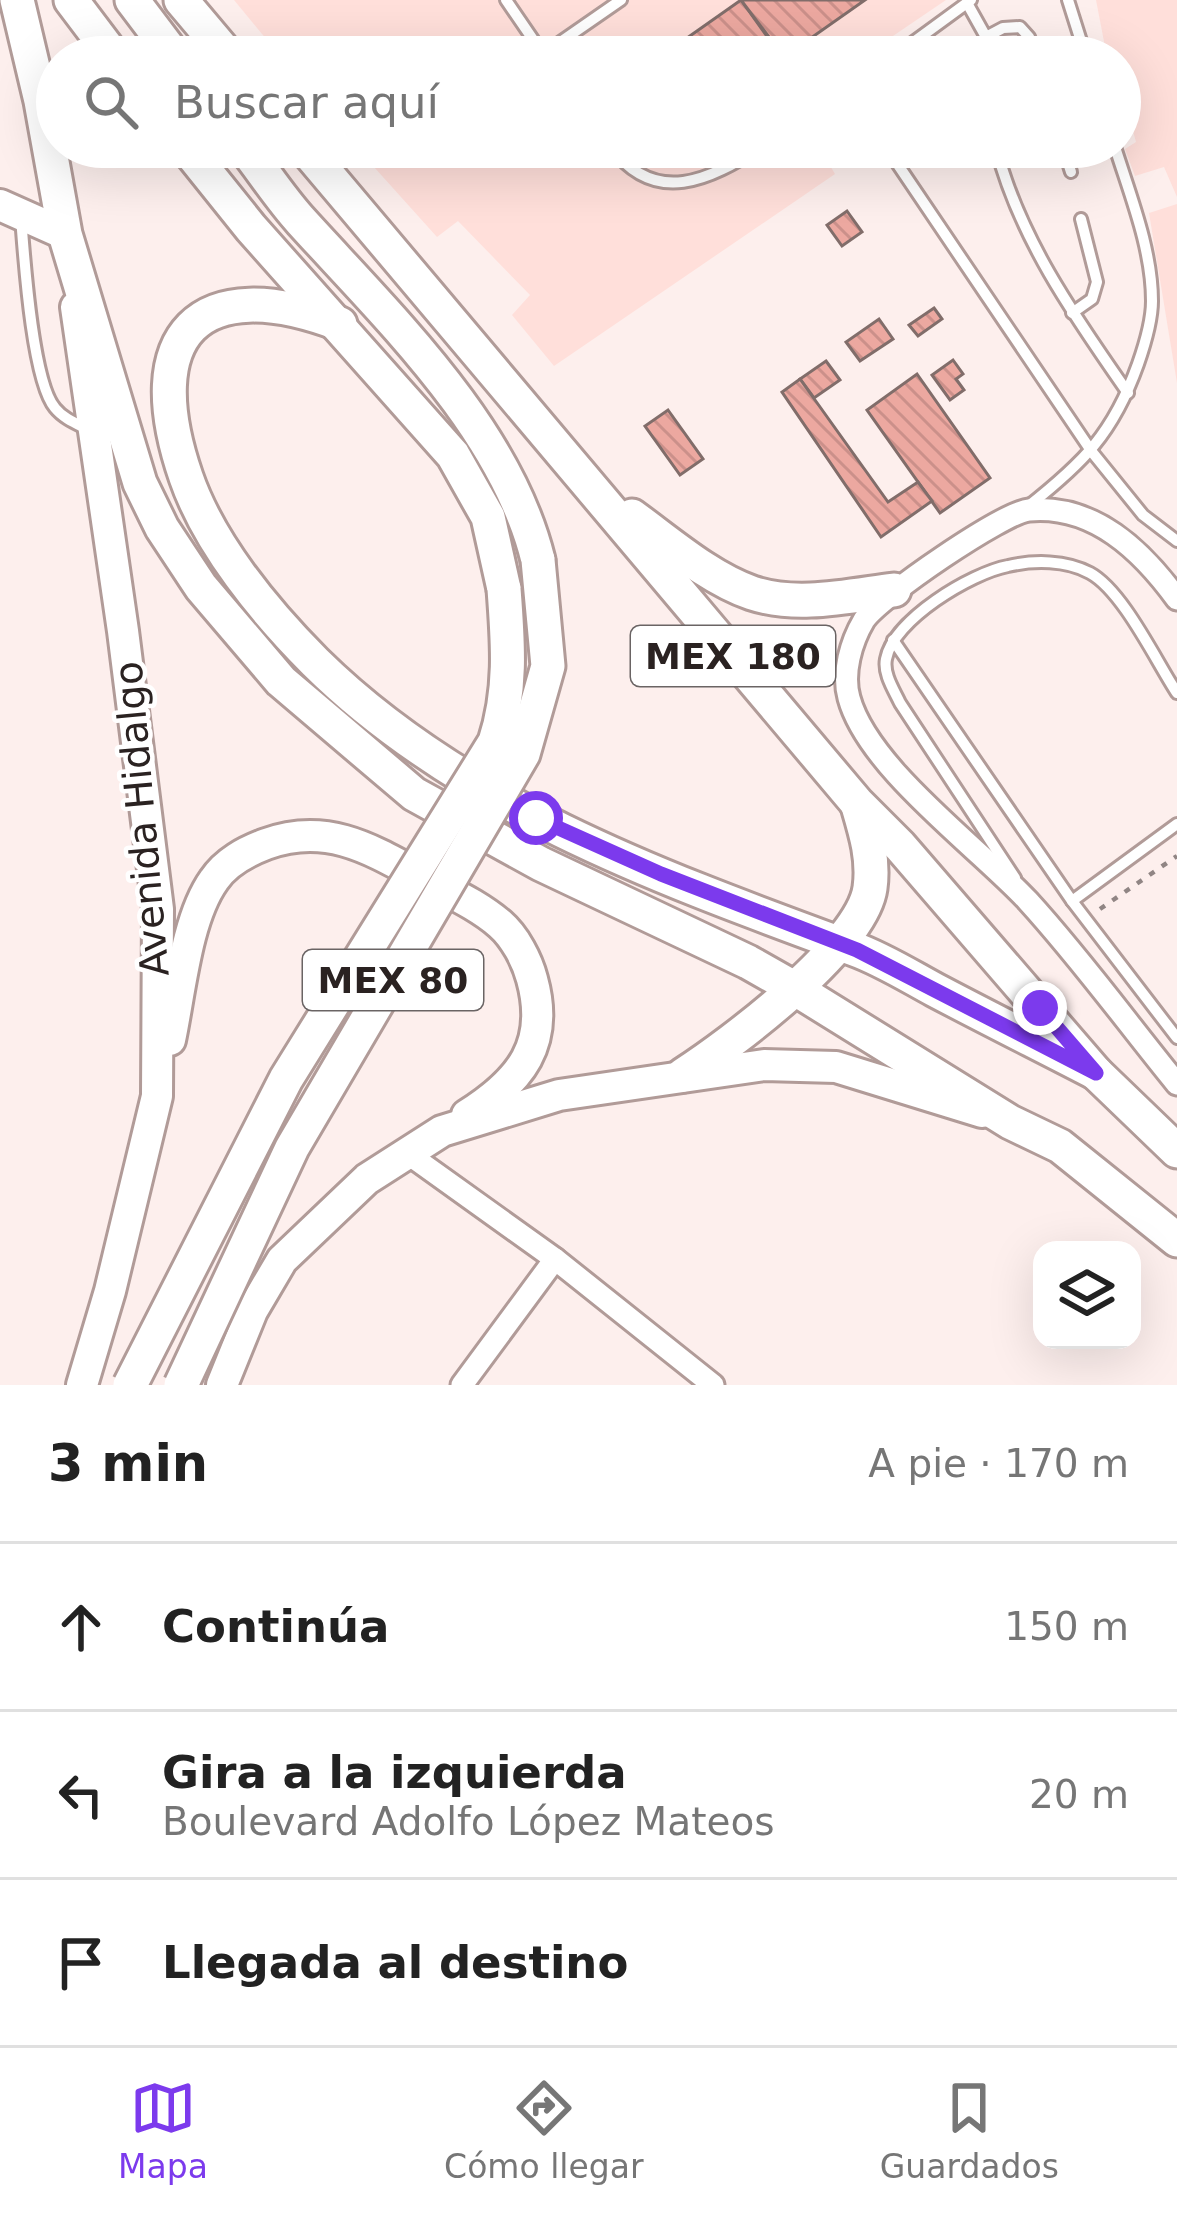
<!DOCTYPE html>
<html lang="es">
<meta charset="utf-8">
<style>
:root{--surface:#fff;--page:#f6f6f6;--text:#222;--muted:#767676;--line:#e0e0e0;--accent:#7c3aed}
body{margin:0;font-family:"DejaVu Sans",sans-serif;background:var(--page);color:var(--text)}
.controls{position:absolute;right:36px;bottom:36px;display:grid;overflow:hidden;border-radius:24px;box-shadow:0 12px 48px #0002}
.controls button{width:108px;height:108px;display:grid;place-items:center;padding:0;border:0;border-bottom:3px solid var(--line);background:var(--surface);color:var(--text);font:60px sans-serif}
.stop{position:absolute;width:36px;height:36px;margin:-27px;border:9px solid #7c3aed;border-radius:50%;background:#fff}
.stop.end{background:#7c3aed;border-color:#fff;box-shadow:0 3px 12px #0008}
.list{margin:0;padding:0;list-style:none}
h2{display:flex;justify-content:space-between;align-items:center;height:156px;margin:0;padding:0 48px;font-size:51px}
h2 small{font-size:39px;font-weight:400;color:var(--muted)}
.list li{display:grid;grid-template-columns:78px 1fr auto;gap:36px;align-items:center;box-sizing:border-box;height:168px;padding:0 48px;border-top:3px solid var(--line)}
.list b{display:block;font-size:45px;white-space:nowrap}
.list p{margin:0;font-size:39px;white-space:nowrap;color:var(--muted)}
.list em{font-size:39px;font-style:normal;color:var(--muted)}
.icon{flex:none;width:66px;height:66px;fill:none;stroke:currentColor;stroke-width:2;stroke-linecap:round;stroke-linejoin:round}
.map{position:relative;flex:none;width:1177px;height:1385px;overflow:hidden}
.search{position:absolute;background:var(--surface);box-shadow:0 12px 48px #0002;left:36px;right:36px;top:36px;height:132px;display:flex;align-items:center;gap:30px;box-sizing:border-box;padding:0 42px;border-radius:66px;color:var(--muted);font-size:45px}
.sheet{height:660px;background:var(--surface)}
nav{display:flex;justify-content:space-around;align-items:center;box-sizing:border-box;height:168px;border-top:3px solid var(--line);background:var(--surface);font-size:33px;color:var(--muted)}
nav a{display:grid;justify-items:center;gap:6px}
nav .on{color:var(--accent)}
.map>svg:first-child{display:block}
.built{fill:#ffdfda}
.building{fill:url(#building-back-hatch);stroke:#816d6a;stroke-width:3}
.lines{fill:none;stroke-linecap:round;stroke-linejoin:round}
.lane-casing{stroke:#b19b98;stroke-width:16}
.street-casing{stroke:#b19b98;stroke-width:27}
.secondary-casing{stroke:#b19b98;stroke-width:36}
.primary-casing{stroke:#b19b98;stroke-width:39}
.path{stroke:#908584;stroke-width:4.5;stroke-dasharray:6 9;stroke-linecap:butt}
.lane{stroke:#fff;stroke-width:10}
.street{stroke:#fff;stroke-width:21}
.secondary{stroke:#fff;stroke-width:30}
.primary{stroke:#fff;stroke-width:33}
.primary-bridge-casing{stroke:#b19b98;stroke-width:39;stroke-linecap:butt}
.primary-bridge{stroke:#fff;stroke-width:33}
.route{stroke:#7c3aed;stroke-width:15}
.labels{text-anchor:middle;stroke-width:9;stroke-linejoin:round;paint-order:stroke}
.shield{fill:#fff;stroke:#6a6464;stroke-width:3}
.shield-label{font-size:36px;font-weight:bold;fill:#2a2221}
.street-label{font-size:39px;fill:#2a2221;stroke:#fff}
</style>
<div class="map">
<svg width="1177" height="1385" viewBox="0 0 1177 1385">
<defs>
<pattern id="building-back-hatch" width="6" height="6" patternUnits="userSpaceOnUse" patternTransform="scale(3)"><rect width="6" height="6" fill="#eca8a0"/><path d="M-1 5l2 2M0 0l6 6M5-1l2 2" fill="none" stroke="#cb908a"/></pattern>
</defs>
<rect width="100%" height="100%" fill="#fdefed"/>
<g class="built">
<path d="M234 0H946L862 57H281Z"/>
<path d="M1096 0H1177V197L1164 167 1135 176 1125 149 1136 142 1133 131 1120 122V57H1107Z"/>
<path d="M356 147H819L835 174 554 366 512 315 530 295 458 221 437 237Z"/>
<path d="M1177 204V383L1149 213Z"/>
</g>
<g class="building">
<path d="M741 0 771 42 749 57H660Z"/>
<path d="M741 0H865L784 57Z"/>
<path d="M847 211 862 232 842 246 827 225Z"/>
<path d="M934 308 942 319 918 336 909 325Z"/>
<path d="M879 319 893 339 860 361 846 342Z"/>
<path d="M953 360 963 374 956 379 964 390 950 400 932 375Z"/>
<path d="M826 361 840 380 814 398 800 379Z"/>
<path d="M917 374 990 478 940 513 867 410Z"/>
<path d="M800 379 888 502 918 482 932 501 881 537 782 392Z"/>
<path d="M668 410 703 459 680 475 645 426Z"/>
</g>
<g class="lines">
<g class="lane-casing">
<g id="lane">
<path d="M506 0 545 57"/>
<path d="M1068 0 1086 57"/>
<path d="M967 3 986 37 988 57"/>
<path d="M986 37 1003 28 1020 27 1029 37 1036 57"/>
<path d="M543 54 621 0"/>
<path d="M893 57 971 0"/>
<path d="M611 147C655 207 710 180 761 147"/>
<path d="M886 147 1092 452 1143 515 1177 541"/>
<path d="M996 147C1019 238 1075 317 1128 393"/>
<path d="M1063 147 1071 172"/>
<path d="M21 217C24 255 32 381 55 408 63 418 75 423 87 429"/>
<path d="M1072 313 1092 299 1097 282 1081 219"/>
<path d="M1026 508C1083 463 1113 434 1138 364 1145 344 1152 322 1152 301 1152 249 1130 195 1115 147"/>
<path d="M893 640 1072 901 1177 1038"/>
<path d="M1015 878 900 703C894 690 883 674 886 659 893 620 971 573 1008 566 1034 560 1066 560 1090 573 1123 591 1156 661 1177 693"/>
<path d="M1072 901 1177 824"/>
</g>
</g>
<g class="street-casing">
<g id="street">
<path d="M1177 599C1142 551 1094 504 1029 510 1004 512 879 597 864 620 851 642 842 673 849 698 868 768 978 847 1028 901 1081 959 1128 1024 1177 1084"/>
<path d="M407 1153 555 1259 713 1385"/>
<path d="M462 1385 555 1259"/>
</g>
</g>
<g class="secondary-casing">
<g id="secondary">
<path d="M0 205 65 234"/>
<path d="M76 307 123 631 158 909 157 1096 110 1291 82 1385"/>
<path d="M170 1040C180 993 186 919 214 880 226 862 245 852 266 844 329 821 374 851 429 881 453 894 479 906 500 924 515 937 527 960 532 979 550 1044 521 1081 467 1115"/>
<path d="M222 1385 252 1311 282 1260 367 1179 442 1131 559 1095 764 1065 836 1067 982 1112"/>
</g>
</g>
<g class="primary-casing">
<g id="primary">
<path d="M17 0 41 101 65 234 140 483 162 528 201 587 281 681 414 794 541 864 748 962 794 988 1010 1122 1060 1146 1177 1240"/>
<path d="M71 0 114 57"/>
<path d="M132 0 175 57"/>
<path d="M181 0 229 57"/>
<path d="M186 147 251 228 453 455 488 517 504 589"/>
<path d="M244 147C263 171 280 198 301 221 389 318 506 429 538 560"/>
<path d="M304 147 857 803 900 846 1096 1073 1177 1151"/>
<path d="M340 324C198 270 137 335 186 477 209 544 265 612 315 662 462 807 664 879 854 949 882 959 909 976 935 990 988 1018 1042 1045 1096 1073"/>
<path d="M632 516C669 543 709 578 752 593 797 608 848 596 894 590"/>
<path d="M683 1075C731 1044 862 946 870 888 874 859 866 833 858 806"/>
</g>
</g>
<path class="path" d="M1100 909 1177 856"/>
<use href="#lane" class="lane"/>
<use href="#street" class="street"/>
<use href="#secondary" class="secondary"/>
<use href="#primary" class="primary"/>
<g class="primary-bridge-casing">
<g id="primary-bridge">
<path d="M130 1385 286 1079 495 742C512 690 508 642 504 589"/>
<path d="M181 1385 292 1148 523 754 548 666 538 560"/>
</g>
</g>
<use href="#primary-bridge" class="primary-bridge"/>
</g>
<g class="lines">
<path class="route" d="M536 818 661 874 857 950 1096 1073 1040 1008"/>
</g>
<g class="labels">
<g class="shield">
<rect x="631" y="626" width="204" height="60" rx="9"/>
<rect x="303" y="950" width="180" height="60" rx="9"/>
</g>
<g class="shield-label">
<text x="733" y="669">MEX 180</text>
<text x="393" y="993">MEX 80</text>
</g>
<g class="street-label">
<text transform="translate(141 819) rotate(-95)" y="14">Avenida Hidalgo</text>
</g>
</g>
</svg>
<div class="controls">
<button><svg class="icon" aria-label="layers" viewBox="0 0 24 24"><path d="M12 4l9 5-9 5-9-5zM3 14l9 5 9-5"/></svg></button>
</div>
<div class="stop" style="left:536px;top:818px"></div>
<div class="stop end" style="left:1040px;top:1008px"></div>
<div class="search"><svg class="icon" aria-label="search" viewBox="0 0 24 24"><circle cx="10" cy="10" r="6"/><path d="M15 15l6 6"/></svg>Buscar aquí</div>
</div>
<section class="sheet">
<h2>3 min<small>A pie · 170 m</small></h2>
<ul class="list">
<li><svg class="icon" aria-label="ahead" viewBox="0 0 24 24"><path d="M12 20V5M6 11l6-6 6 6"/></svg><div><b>Continúa</b></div><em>150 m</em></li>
<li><svg class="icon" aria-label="left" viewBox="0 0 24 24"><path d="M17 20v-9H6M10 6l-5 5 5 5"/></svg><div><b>Gira a la izquierda</b><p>Boulevard Adolfo López Mateos</p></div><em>20 m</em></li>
<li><svg class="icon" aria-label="arrive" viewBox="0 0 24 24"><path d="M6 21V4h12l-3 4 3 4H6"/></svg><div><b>Llegada al destino</b></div></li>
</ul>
</section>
<nav>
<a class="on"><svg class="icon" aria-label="map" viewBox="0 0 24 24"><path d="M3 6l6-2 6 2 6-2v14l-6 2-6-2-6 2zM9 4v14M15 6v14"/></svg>Mapa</a>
<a><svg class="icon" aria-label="directions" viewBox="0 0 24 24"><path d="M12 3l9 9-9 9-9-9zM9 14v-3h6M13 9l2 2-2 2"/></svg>Cómo llegar</a>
<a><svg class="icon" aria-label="saved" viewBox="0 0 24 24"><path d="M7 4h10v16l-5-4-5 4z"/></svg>Guardados</a>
</nav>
